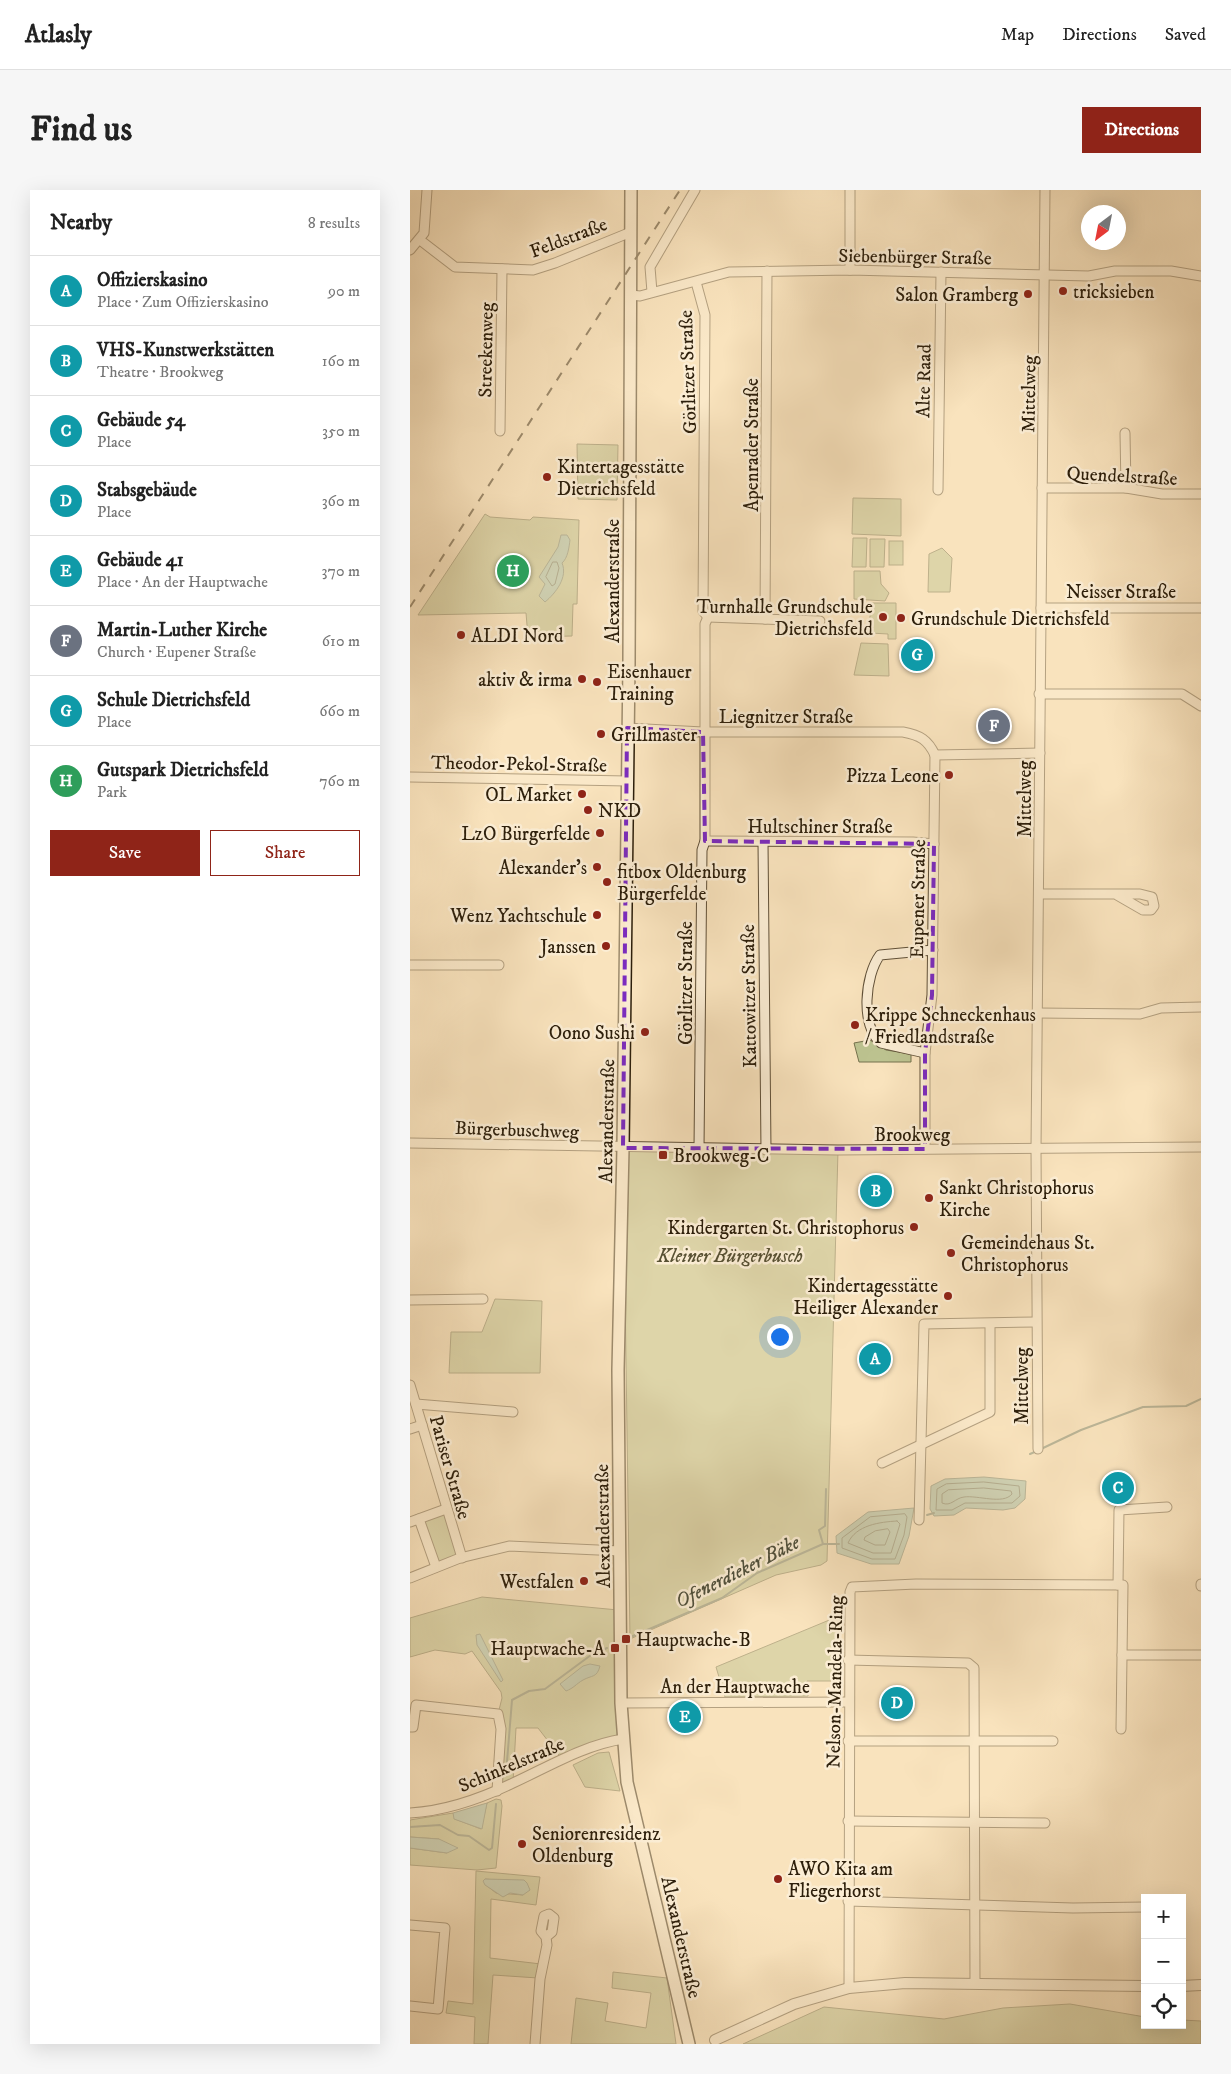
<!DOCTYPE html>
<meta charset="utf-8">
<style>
:root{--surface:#fff;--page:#f6f6f6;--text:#222;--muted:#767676;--line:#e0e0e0;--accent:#8f2418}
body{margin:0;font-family:"IM FELL DW Pica",serif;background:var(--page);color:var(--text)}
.controls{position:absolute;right:15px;bottom:15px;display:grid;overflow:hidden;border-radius:0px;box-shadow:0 5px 20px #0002}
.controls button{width:45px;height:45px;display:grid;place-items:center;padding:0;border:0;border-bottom:1px solid var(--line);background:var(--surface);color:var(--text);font:25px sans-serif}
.compass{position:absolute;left:671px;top:15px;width:45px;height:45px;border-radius:50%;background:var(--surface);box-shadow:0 5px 20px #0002;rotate:212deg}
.you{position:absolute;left:369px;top:1146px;width:18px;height:18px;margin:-12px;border:4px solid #fff;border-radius:50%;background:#1a73e8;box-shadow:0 0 0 8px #1a73e833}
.badge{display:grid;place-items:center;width:32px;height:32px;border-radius:50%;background:var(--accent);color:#fff;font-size:16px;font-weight:700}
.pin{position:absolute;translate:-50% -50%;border:2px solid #fff;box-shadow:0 1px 5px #0006}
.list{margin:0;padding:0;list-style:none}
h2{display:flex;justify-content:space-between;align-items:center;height:65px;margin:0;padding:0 20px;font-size:21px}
h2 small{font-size:16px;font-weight:400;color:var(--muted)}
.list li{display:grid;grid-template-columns:32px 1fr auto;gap:15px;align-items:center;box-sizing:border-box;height:70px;padding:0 20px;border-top:1px solid var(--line)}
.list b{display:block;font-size:19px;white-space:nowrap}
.list p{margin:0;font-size:16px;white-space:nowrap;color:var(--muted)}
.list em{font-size:16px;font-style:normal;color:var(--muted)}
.actions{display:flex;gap:10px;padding:15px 20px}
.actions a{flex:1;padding:11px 0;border:1px solid var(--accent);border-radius:0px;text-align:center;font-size:18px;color:var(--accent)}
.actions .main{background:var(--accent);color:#fff}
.icon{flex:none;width:28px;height:28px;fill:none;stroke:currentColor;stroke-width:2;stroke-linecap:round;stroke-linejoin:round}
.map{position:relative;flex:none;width:791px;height:1854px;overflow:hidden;border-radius:0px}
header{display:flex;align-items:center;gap:30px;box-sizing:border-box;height:70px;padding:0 25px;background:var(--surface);border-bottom:1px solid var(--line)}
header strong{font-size:24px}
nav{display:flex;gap:28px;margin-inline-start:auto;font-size:18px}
.intro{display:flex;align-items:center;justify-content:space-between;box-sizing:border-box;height:120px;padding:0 30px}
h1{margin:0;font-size:35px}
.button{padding:12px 22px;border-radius:0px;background:var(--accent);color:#fff;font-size:18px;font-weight:700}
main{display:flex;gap:30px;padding:0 30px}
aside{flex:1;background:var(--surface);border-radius:0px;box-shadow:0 5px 20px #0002}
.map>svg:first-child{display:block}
.green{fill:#bdc491;stroke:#75724e;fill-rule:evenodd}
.water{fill:#9fbfab;stroke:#717f6b}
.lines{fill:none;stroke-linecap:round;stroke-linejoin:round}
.shore{stroke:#666f5b;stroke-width:1}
.stream{stroke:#717f6b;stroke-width:2}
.minor-casing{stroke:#605038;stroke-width:11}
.tertiary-casing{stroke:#605038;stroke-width:12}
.secondary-casing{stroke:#2d1f0b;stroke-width:14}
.minor{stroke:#fbedd4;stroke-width:9}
.tertiary{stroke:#fbedd4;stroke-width:10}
.secondary{stroke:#fbedd4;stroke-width:11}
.rail{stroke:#2d1f0b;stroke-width:2;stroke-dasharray:9 9;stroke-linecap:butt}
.marked{fill:none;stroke:#7b2cbf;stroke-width:4;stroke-dasharray:10 6;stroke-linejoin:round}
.poi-dot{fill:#8f2418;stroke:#fbedd4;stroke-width:2}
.labels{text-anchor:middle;stroke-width:5;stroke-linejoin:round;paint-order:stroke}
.street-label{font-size:19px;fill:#2d1f0b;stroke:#fbedd4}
.poi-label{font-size:19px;fill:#2d1f0b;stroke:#fbedd4;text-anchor:start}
.park-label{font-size:19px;font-style:italic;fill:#585133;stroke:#fbedd4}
.water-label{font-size:20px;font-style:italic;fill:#4f4f3b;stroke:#fbedd4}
</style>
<header>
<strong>Atlasly</strong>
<nav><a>Map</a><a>Directions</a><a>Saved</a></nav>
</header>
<div class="intro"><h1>Find us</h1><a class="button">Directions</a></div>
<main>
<aside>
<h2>Nearby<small>8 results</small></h2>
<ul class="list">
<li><span class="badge" style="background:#0f9aa8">A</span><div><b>Offizierskasino</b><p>Place · Zum Offizierskasino</p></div><em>90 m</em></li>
<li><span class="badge" style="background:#0f9aa8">B</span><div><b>VHS-Kunstwerkstätten</b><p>Theatre · Brookweg</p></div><em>160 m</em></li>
<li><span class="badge" style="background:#0f9aa8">C</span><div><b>Gebäude 54</b><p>Place</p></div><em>350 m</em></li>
<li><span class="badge" style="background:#0f9aa8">D</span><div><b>Stabsgebäude</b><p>Place</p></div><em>360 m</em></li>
<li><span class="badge" style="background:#0f9aa8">E</span><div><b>Gebäude 41</b><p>Place · An der Hauptwache</p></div><em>370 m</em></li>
<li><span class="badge" style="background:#6b7280">F</span><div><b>Martin-Luther Kirche</b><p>Church · Eupener Straße</p></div><em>610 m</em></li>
<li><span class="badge" style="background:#0f9aa8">G</span><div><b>Schule Dietrichsfeld</b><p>Place</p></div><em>660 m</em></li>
<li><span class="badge" style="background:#2e9e5b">H</span><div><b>Gutspark Dietrichsfeld</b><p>Park</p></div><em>760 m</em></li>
</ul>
<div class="actions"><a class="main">Save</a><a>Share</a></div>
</aside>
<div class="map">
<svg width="791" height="1854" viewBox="0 0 791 1854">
<rect width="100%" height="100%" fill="#f9e3bd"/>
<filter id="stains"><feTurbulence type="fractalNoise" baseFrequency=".004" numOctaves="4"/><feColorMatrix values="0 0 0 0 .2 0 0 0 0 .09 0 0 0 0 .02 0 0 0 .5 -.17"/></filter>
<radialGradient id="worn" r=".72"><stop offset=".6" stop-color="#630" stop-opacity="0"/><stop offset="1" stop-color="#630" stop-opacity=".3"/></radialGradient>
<g class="green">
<path d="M167 254 208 255 207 310 168 309Z"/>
<path d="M443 308 491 309V346L442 344Z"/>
<path d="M75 324 80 327 120 330 123 327 169 330 167 414H163L162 446 118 447 116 423 8 425Z"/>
<path d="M443 348H457L456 377H442Z"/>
<path d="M460 349H475L474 377H460Z"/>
<rect x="479" y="351" width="14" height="24"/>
<path d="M532 358 542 368 540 402H518L519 364Z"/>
<path d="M444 381H470L471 394 479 403 475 411 444 409Z"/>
<path d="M460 413H486V449H478V444L460 443Z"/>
<path d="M451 453 478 454 479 486 444 485Z"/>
<path d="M460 850 476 860 501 864V872H449L444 853Z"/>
<path d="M213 958 428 960 417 1371 411 1375 366 1385 220 1449Z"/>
<path d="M85 1109 132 1111 130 1183H39L41 1142H72Z"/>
<path d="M36 1319 50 1368 26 1377 9 1329Z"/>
<path d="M72 1407 208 1420 213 1549 152 1569 128 1538H106L103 1593 87 1601 88 1524 92 1508 91 1502 62 1461 55 1464 25 1460 0 1467V1428Z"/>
<path d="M429 1426 430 1491H397L398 1506 315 1507 306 1477Z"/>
<path d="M199 1562 210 1601 175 1597 163 1575 188 1563Z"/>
<path d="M86 1609 91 1610 92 1616 86 1678 67 1680 0 1675V1658L37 1663 29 1649 0 1647V1630L43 1623 45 1629 71 1639 77 1613Z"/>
<path d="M66 1681 130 1687 126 1715 81 1709 80 1768 131 1774 128 1788 83 1785 78 1854H64L65 1827 36 1823 38 1811 63 1814ZM75 1689 105 1692 108 1690 113 1705 86 1703 75 1694Z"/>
<path d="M203 1782 257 1788 266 1854H161L166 1808 198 1813 195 1831 236 1838 241 1803 202 1798Z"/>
<path d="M660 1814 735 1827V1835H772V1830L791 1831V1854H333L414 1817 534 1829 593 1818Z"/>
</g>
<g class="water">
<path d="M151 345H157L160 350C159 357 158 368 152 373 158 387 146 403 135 412L129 406 135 394 129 387 148 357Z"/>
<path d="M574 1287 616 1291 615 1309 605 1318 593 1320 556 1318 544 1325 524 1326 520 1319 521 1296 535 1289Z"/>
<path d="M504 1318 499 1346 489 1374H461L427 1363 426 1346 458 1322Z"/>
<path d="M70 1444 93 1490 91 1492 67 1455 66 1445Z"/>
<path d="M180 1474 190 1476C187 1488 182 1485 173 1490 166 1494 164 1498 156 1501L150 1494 173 1476Z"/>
<path d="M77 1613 72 1639 44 1629 43 1623Z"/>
<path d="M0 1647 29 1649 48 1658 37 1663 0 1658Z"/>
<path d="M75 1689 114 1690 117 1693 120 1700 113 1705 100 1703 93 1707 75 1695 73 1691Z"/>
</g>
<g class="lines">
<g class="shore">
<path d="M143 372H147L149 378 145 394 142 396 136 387Z"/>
<path d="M574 1292 609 1296 610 1306 602 1313H555L542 1320H526L527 1299 536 1294Z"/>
<path d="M574 1298 601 1301 602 1304C593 1315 568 1305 554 1307 545 1308 541 1317 532 1313V1304L538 1300Z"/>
<path d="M495 1324 497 1327 494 1345 485 1369H462L432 1358V1348L460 1327Z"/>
<path d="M487 1331 490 1334 481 1363H463L438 1353C446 1335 470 1332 487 1331Z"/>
<path d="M478 1339 480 1342 475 1355H465L454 1350 455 1347 465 1341Z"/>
</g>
<g class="stream">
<path d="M631 1259 671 1240 733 1217 776 1216 791 1209"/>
<path d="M620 1264 627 1261"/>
<path d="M517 1325 524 1323"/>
<path d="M413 1354 409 1340 415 1336 416 1299"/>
<path d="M223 1446 312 1408 347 1383 413 1354H429"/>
<path d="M96 1584 102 1510 119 1501 135 1499 181 1465 197 1458"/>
<path d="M0 1637 30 1635 48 1645 59 1646 79 1660 82 1658 86 1614"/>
</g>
<g class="minor-casing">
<g id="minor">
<path d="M440 0V80"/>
<path d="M10 50 45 77 123 80 145 73 221 42"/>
<path d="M0 60 14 43 17 0"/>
<path d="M286 92 295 125 293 421 298 427"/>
<path d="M242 102 240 77 285 0"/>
<path d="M221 105 230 106 319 82 440 80 679 86 705 81H761L791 86"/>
<path d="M90 241 92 79"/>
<path d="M715 243 716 298"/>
<path d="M632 298H716L752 304H791"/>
<path d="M528 300 531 82"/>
<path d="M631 418H791"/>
<path d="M298 427 410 431"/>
<path d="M355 429 357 81"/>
<path d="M629 504H772L791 516"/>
<path d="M217 538 293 542H493C510 545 518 550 525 565"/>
<path d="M525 565 630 563"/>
<path d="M0 587 217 591"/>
<path d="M295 651 503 652 524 654"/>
<path d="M353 652 356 960"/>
<path d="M629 704H730L742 707 744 716 741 720H733L707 705"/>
<path d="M0 775H89"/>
<path d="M627 823 730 824 751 818 791 817"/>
<path d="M515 863 471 853C450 836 455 785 470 765L523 760"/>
<path d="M0 953 428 960 791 957"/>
<path d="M289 959 292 660 295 651V434L298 427"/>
<path d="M515 959V863L522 805 525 565"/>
<path d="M0 1110 73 1109"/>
<path d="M0 1195 52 1368"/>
<path d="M6 1214 103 1222"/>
<path d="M0 1239 12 1235"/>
<path d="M628 1259 626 959 635 0"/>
<path d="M472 1273 580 1222V1134"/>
<path d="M9 1329 26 1377"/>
<path d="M509 1330 514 1134 626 1132"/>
<path d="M0 1332 36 1319"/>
<path d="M0 1388 50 1368 99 1356 210 1361"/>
<path d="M791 1394V1396"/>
<path d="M708 1395 709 1320 757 1317"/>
<path d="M712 1465H791"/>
<path d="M438 1470 558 1473 564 1478 565 1793"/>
<path d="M211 1513 438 1512"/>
<path d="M0 1537H3L6 1515 88 1524 91 1539 87 1601"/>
<path d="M438 1551H643"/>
<path d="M0 1623C35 1621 72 1608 103 1593 138 1577 174 1555 213 1549"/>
<path d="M438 1631 635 1633"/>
<path d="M438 1711 663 1718 735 1717"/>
<path d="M0 1735 35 1738 28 1819 0 1816"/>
<path d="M439 1798 440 1402 442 1397 506 1394 713 1395 711 1539"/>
<path d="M125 1854 130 1789 137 1755 136 1747 131 1741 134 1726 139 1724 144 1728 142 1742 136 1747"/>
</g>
</g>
<g class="tertiary-casing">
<g id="tertiary">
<path d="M772 1796 791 1795"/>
<path d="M305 1850 384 1814 439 1798 495 1793 735 1796"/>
</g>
</g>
<g class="secondary-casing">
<path id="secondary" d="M221 0 219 474 213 958 208 1180 211 1513 217 1592 279 1854"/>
</g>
<use href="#minor" class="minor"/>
<use href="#tertiary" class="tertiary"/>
<use href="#secondary" class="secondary"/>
<path class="rail" d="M0 417 270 0"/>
</g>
<path d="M0 0H791V1854H0ZM217 538 293 542 295 651 524 654 522 805 515 863V959L213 958Z" fill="#f9e3bd" fill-opacity=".55" fill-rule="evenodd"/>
<path class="marked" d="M217 538 293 542 295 651 524 654 522 805 515 863V959L213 958Z"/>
<g class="poi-dot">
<circle cx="653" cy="101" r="5"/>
<circle cx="618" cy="104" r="5"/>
<circle cx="137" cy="287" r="5"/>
<circle cx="473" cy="427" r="5"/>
<circle cx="491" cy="428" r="5"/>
<circle cx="51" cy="445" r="5"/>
<circle cx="172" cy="489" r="5"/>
<circle cx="187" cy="492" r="5"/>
<circle cx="191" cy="544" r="5"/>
<circle cx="539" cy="585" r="5"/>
<circle cx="172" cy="604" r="5"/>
<circle cx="178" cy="620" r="5"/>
<circle cx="190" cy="643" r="5"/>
<circle cx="187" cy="677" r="5"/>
<circle cx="197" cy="692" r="5"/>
<circle cx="187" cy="725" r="5"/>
<circle cx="196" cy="756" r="5"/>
<circle cx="445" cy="835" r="5"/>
<circle cx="235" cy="842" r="5"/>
<rect x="248" y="960" width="10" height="10" rx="2.5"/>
<circle cx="519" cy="1008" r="5"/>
<circle cx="504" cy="1037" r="5"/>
<circle cx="541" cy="1063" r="5"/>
<circle cx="538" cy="1106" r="5"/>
<circle cx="174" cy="1391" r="5"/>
<rect x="211" y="1444" width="10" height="10" rx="2.5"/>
<rect x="200" y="1453" width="10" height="10" rx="2.5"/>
<circle cx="112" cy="1654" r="5"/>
<circle cx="368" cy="1689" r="5"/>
</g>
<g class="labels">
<g class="street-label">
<text transform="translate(158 47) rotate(-21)" y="7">Feldstraße</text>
<text transform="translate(505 66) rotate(1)" y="7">Siebenbürger Straße</text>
<text transform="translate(75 160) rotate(-89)" y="7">Streekenweg</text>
<text transform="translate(277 182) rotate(-92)" y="7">Görlitzer Straße</text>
<text transform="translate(513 191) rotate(-89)" y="7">Alte Raad</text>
<text transform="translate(618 204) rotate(-89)" y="7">Mittelweg</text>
<text transform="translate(341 255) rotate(-90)" y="7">Apenrader Straße</text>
<text transform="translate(712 285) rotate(3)" y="7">Quendelstraße</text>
<text transform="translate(202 391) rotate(-90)" y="7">Alexanderstraße</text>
<text x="711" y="408">Neisser Straße</text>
<text x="376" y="533">Liegnitzer Straße</text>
<text transform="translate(109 573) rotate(1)" y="7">Theodor-Pekol-Straße</text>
<text transform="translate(614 609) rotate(-90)" y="7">Mittelweg</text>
<text x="410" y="643">Hultschiner Straße</text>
<text transform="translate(507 709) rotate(-89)" y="7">Eupener Straße</text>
<text transform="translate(275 793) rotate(-90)" y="7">Görlitzer Straße</text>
<text transform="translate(338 806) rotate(-91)" y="7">Kattowitzer Straße</text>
<text transform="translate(196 931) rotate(-89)" y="7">Alexanderstraße</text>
<text transform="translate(107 939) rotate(2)" y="7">Bürgerbuschweg</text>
<text x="502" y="951">Brookweg</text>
<text transform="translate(611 1196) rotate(-90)" y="7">Mittelweg</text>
<text transform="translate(41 1277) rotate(74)" y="7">Pariser Straße</text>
<text transform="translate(192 1336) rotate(-91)" y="7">Alexanderstraße</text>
<text transform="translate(424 1492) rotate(-89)" y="7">Nelson-Mandela-Ring</text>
<text x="325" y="1503">An der Hauptwache</text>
<text transform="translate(101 1574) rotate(-23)" y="7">Schinkelstraße</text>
<text transform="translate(272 1747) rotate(77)" y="7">Alexanderstraße</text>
</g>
<g class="poi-label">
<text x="663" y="108">tricksieben</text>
<text x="608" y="111" text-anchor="end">Salon Gramberg</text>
<text x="147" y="283">Kintertagesstätte<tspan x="147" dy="22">Dietrichsfeld</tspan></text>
<text x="463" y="423" text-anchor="end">Turnhalle Grundschule<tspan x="463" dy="22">Dietrichsfeld</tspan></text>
<text x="501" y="435">Grundschule Dietrichsfeld</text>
<text x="61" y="452">ALDI Nord</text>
<text x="197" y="488">Eisenhauer<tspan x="197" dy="22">Training</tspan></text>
<text x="162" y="496" text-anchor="end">aktiv &amp; irma</text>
<text x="201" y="551">Grillmaster</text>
<text x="529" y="592" text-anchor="end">Pizza Leone</text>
<text x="162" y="611" text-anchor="end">OL Market</text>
<text x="188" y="627">NKD</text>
<text x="180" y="650" text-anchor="end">LzO Bürgerfelde</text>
<text x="177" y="684" text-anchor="end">Alexander's</text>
<text x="207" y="688">fitbox Oldenburg<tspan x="207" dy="22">Bürgerfelde</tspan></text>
<text x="177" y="732" text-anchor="end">Wenz Yachtschule</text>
<text x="186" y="763" text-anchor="end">Janssen</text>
<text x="455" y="831">Krippe Schneckenhaus<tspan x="455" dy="22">/ Friedlandstraße</tspan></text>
<text x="225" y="849" text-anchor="end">Oono Sushi</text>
<text x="263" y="972">Brookweg-C</text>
<text x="529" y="1004">Sankt Christophorus<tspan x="529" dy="22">Kirche</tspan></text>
<text x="494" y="1044" text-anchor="end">Kindergarten St. Christophorus</text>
<text x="551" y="1059">Gemeindehaus St.<tspan x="551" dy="22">Christophorus</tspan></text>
<text x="528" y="1102" text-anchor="end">Kindertagesstätte<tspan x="528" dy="22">Heiliger Alexander</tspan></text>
<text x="164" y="1398" text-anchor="end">Westfalen</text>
<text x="226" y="1456">Hauptwache-B</text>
<text x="195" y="1465" text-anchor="end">Hauptwache-A</text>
<text x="122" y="1650">Seniorenresidenz<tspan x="122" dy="22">Oldenburg</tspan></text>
<text x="378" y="1685">AWO Kita am<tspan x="378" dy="22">Fliegerhorst</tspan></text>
</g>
<g class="park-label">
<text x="320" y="1072">Kleiner Bürgerbusch</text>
</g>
<g class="water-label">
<text transform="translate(327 1381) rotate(-27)" y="7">Ofenerdieker Bäke</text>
</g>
</g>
<rect width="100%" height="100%" filter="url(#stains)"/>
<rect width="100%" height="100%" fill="url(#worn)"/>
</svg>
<div class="controls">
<button>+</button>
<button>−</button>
<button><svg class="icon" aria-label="locate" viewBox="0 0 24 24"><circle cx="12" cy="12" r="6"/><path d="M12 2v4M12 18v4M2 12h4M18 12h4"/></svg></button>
</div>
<svg class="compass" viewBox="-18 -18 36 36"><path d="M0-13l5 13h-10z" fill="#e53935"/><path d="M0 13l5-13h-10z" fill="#767676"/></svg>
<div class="you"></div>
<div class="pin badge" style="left:465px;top:1169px;background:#0f9aa8">A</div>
<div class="pin badge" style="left:466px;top:1001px;background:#0f9aa8">B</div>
<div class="pin badge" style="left:708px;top:1298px;background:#0f9aa8">C</div>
<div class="pin badge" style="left:487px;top:1513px;background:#0f9aa8">D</div>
<div class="pin badge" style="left:275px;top:1527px;background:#0f9aa8">E</div>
<div class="pin badge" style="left:584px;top:536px;background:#6b7280">F</div>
<div class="pin badge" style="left:507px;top:465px;background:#0f9aa8">G</div>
<div class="pin badge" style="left:103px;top:381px;background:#2e9e5b">H</div>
</div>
</main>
